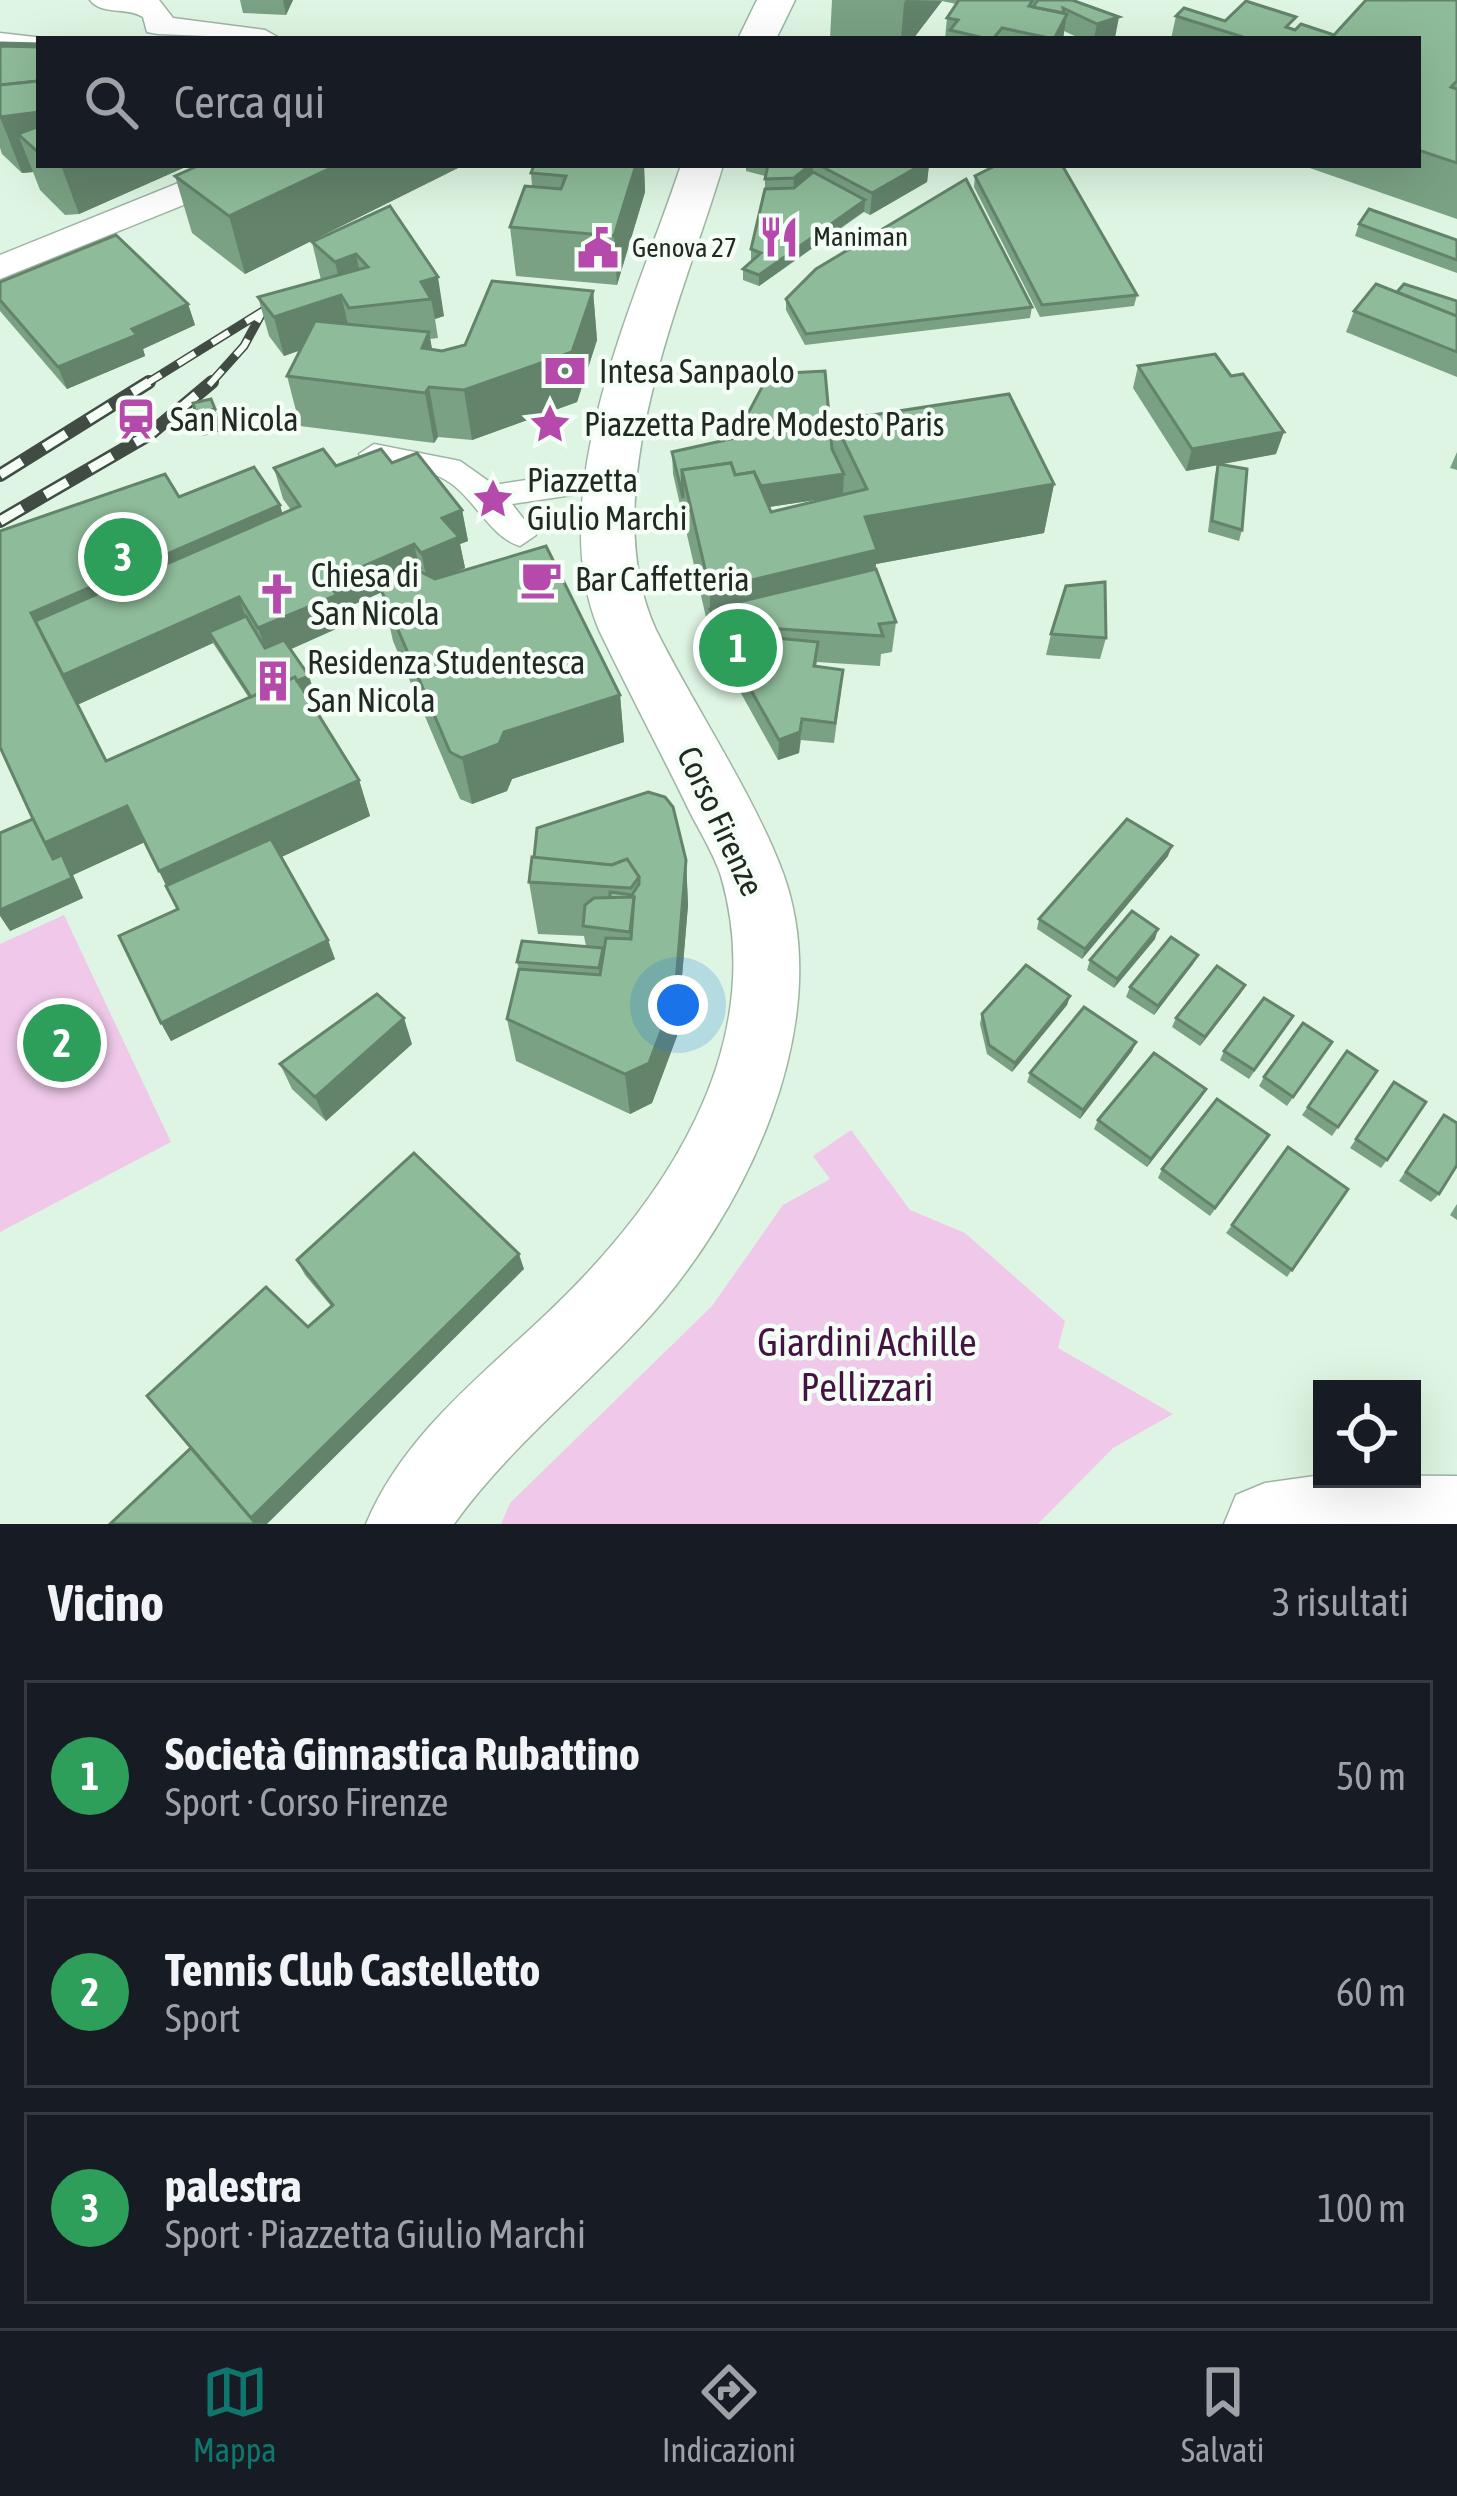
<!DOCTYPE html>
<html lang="it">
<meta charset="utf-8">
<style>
:root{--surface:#171b24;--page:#242831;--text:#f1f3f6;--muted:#9ea1a6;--line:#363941;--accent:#0f766e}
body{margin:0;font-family:"Asap Condensed",sans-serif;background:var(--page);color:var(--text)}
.controls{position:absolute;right:36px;bottom:36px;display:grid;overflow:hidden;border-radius:0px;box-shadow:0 12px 48px #0002}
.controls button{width:108px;height:108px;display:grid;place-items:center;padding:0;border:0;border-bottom:3px solid var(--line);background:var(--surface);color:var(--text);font:60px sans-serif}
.you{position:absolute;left:678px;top:1005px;width:42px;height:42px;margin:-30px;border:9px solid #fff;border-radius:50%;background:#1a73e8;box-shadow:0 0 0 18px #1a73e833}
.badge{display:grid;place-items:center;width:78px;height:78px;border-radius:50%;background:var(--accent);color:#fff;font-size:39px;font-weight:700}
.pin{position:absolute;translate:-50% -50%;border:6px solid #fff;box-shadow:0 3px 12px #0006}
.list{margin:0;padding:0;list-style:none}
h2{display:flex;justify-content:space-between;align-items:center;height:156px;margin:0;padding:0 48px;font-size:51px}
h2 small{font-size:39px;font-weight:400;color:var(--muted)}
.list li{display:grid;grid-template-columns:78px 1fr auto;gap:36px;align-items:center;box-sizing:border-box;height:192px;margin:0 24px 24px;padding:0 24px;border:3px solid var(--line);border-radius:0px}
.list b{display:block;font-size:45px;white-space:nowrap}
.list p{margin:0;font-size:39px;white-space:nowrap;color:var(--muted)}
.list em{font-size:39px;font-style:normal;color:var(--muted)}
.icon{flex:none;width:66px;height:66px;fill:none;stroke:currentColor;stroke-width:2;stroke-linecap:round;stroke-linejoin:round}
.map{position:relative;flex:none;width:1457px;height:1524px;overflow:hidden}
.search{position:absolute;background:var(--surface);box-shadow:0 12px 48px #0002;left:36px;right:36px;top:36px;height:132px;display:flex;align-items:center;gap:30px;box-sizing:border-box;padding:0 42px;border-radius:0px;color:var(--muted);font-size:45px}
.sheet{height:804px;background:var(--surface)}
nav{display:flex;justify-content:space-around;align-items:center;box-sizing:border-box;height:168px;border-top:3px solid var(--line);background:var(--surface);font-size:33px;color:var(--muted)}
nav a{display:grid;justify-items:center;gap:6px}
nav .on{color:var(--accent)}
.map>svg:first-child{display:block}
.green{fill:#f0c9ea}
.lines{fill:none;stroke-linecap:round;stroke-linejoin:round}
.pedestrian-casing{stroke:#9eb5a3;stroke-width:3}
.minor-casing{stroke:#9eb5a3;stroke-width:3}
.tertiary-casing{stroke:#9eb5a3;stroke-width:3}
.pedestrian{fill:#fff;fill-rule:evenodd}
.minor{fill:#fff;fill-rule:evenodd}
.tertiary{fill:#fff;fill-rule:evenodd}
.rail-far1-casing{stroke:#404c43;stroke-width:9}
.rail-casing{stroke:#404c43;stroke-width:14}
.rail-far1{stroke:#f4fef6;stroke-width:6;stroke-dasharray:20;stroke-linecap:butt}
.rail{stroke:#f4fef6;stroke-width:9;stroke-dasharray:26;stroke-linecap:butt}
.wall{fill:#7aa184;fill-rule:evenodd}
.shaded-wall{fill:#63836b}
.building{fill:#8ebb99;stroke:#63836b;stroke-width:3}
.labels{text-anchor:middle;stroke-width:9;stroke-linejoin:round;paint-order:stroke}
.far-poi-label{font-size:27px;fill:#202922;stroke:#f4fef6;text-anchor:start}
.poi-label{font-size:33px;fill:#202922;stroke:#f4fef6;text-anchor:start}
.street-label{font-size:33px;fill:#202922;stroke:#f4fef6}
.near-park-label{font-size:39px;fill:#451341;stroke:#f4fef6}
</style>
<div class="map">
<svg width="1457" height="1524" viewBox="0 0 1457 1524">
<rect width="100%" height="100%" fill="#ddf5e2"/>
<g class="green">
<path d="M64 915 171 1142 0 1232V944Z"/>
<path d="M851 1130 910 1210 965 1233 1065 1321 1058 1348 1173 1414 1113 1448 1038 1524H501L510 1503 712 1306 783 1205 830 1179 813 1156Z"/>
</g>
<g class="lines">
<g class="pedestrian-casing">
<path id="pedestrian" d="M374 444 460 461 494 485 572 473 588 484 572 495 512 504 536 535 520 546C488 537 472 491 440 477 418 467 387 468 363 461L359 454Z"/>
</g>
<g class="minor-casing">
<g id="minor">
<path d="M90 0H159L173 18 265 30 281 39 158 34 147 32 143 17C126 6 102 16 90 0Z"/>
<path d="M0 33 52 39H39V52L0 51Z"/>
<path d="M223 165H270L265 172 0 279V255Z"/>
</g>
</g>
<g class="tertiary-casing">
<g id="tertiary">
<path d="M757 0H795L776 39H738Z"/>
<path d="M681 165H723C683 300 593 493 656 630 694 706 754 795 783 873 838 1024 744 1216 642 1325 580 1392 508 1449 454 1524H366C402 1438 476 1380 542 1318 662 1206 771 1049 721 876 713 851 696 826 685 802 657 745 627 688 599 630 541 492 637 299 681 165Z"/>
<path d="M1322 1475 1457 1476V1524H1224L1236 1495 1265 1483Z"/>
</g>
</g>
<use href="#pedestrian" class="pedestrian"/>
<use href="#minor" class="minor"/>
<use href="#tertiary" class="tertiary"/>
<g class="rail-far1-casing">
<g id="rail-far1">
<path d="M144 385 263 311"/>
<path d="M209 385 244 346 263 311"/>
</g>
</g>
<g class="rail-casing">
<g id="rail">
<path d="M0 475 149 382"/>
<path d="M0 521 150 434 212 382"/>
</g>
</g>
<use href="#rail-far1" class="rail-far1"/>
<use href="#rail" class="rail"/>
</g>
<g class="wall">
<path d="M240 0H293L286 15 243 13Z"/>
<path d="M832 0H1072L1115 38 1081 39 1064 31 1063 39H945L947 18 956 4 942 1 913 39H830Z"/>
<path d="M1457 0V219L1301 165H1418V39H1171L1176 16 1334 35Z"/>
<path d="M0 43 39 44V165H190L79 214 65 215 40 190 33 172 22 173 2 154 0 148Z"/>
<path d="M464 165 245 274 192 233 175 176Z"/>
<path d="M534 165H644L645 192 617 285 516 276 510 227 532 186 531 173Z"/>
<path d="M746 165H929L927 182 870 215 864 212 759 286 743 280V269L753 261 751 260V249L765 189V176L746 171Z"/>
<path d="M975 176 1137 295 1134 306 1040 317 974 187Z"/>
<path d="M390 206 444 316 435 319 438 338 430 339 432 350 442 351 465 345 593 291 597 340 577 402 472 440 438 437 434 443 300 426 287 376 300 350 284 356 269 336 258 297 321 280 312 242Z"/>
<path d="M1359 224 1457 240V273L1355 236Z"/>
<path d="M0 282 188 304 195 325 143 349 145 356 67 389 0 311Z"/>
<path d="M1397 292 1457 301V377L1346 332 1354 311Z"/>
<path d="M786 299 1032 307 1030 318 805 345 786 310Z"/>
<path d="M1138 366 1231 376 1276 454 1220 464 1242 530 1239 541 1208 532 1215 475 1218 465 1186 471 1133 388Z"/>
<path d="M834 421 1054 484 1044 533 876 564V569L896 622 892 652 881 654 880 666 817 662 816 667 841 691 834 743 801 740 799 753 778 760 711 639 673 474 672 452 832 449ZM834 497 771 512 769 507Z"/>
<path d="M1457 452V470L1450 468Z"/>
<path d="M392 463 462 510 468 541 460 544 465 568 442 577 620 695 624 742 512 779 507 791 472 804 460 799 393 641 382 592 341 610 345 625 290 649 309 676 312 686 303 690 359 780 370 816 281 857 335 959 171 1041 161 1023 178 909 145 842 73 875 83 898 10 931 33 819 0 747 179 497 280 505 282 513 291 510 283 499 274 468ZM213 643 249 698 106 761 77 705Z"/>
<path d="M1051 634 1106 638 1100 659 1046 655Z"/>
<path d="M1168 856 1082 959 1037 929 1039 919Z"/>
<path d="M686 860 688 905 677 1036 652 1103 630 1114 516 1061 507 1019 519 969 517 962 586 946 584 936 538 934 529 882Z"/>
<path d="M1155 939 1114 988 1087 970 1090 960Z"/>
<path d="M1193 964 1154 1015 1126 997 1130 987Z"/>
<path d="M1245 985 1240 994 1200 1046 1172 1027 1176 1018Z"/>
<path d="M1070 996 1067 1005 1012 1072 987 1054 980 1024 982 1014Z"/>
<path d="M1287 1026 1249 1079 1220 1060 1224 1051Z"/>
<path d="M1136 1042 1132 1051 1080 1119 1027 1082 1030 1073Z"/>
<path d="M1332 1042 1287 1106 1259 1086 1264 1077Z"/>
<path d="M412 1044 326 1121 292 1089 280 1064Z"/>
<path d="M1347 1051 1377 1071 1332 1136 1302 1115Z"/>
<path d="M1394 1082 1387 1160 1381 1168 1350 1148Z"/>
<path d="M1201 1098 1147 1167 1094 1129 1098 1120Z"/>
<path d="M1444 1115 1439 1194 1431 1202 1399 1181Z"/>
<path d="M1269 1135 1210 1216 1158 1178 1162 1169Z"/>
<path d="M1348 1189 1287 1277 1226 1233 1232 1225Z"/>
<path d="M1457 1204V1220L1450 1215Z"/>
<path d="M297 1260 524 1269 191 1448 308 1327 331 1306 305 1275Z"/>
</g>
<g class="shaded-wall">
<path d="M283 0H293L286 15Z"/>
<path d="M906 0 942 1 913 39H901L904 3Z"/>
<path d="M1067 14 1063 39H1054Z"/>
<path d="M1119 17 1115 38 1094 39 1097 24Z"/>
<path d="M39 112V153L18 134 33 172 22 173 0 117Z"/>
<path d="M61 165H190L79 214Z"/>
<path d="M337 165H464L245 274 229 216Z"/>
<path d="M636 165H644L645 192 617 285 614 236Z"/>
<path d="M810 165H813L812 183 793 199 794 178Z"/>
<path d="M921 165H929L927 182 870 215 872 193Z"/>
<path d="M865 200 864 211 759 286V275Z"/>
<path d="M356 254 364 293 344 301 335 262Z"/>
<path d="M438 277 444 316 435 319 431 299 421 282Z"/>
<path d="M593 291 597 340 577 402 472 440 464 390Z"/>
<path d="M341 295 350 333 284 356 274 317Z"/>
<path d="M188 304 195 325 143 349 145 356 67 389 58 367 132 329Z"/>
<path d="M429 332 438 382 422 348Z"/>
<path d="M429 387 438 437 434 443 425 393Z"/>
<path d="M215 409 222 431 203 436 196 414Z"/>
<path d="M1284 432 1276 454 1186 471 1192 449Z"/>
<path d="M844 474 843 496 693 518 688 497Z"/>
<path d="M1054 484 1044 533 876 564 872 599 765 620 764 650 722 639V660V630L710 609V590L865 517Z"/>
<path d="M280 505 291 544 50 651 31 613Z"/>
<path d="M462 510 468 541 460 544 465 568 428 583 421 553 442 518Z"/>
<path d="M414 544 421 575 341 610 345 625 269 659 258 628 327 582Z"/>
<path d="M239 597 249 627 209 632 213 643 77 705 62 675Z"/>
<path d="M309 676 312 686 294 695 291 684Z"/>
<path d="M620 695 624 742 512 779 507 791 472 804 462 758 504 732Z"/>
<path d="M802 719 799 753 778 760 779 740Z"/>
<path d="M359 780 370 816 176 906 159 871Z"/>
<path d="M127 806 145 842 73 875 83 898 10 931 0 916V910L44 843Z"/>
<path d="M1172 846 1168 856 1082 959 1085 949Z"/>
<path d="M686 860 688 905 677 1036 652 1103 630 1114 625 1074Z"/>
<path d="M1158 929 1155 939 1114 988 1117 979Z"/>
<path d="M328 940 335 959 171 1041 161 1023Z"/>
<path d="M1198 955 1193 964 1154 1015 1158 1006Z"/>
<path d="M1245 985 1240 994 1200 1046 1205 1037Z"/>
<path d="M1070 996 1067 1005 1012 1072 1015 1063Z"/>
<path d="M404 1018 412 1044 326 1121 315 1097Z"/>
<path d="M1136 1042 1132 1051 1080 1119 1083 1110Z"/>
<path d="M1206 1089 1201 1098 1147 1167 1151 1159Z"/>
<path d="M519 1254 524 1269 267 1524H256L192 1447Z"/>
</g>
<g class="building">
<path d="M959 0H1033L1029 6 1067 14 1054 39 1002 28 993 39H988L950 30 958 20 947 18Z"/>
<path d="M1038 0H1072L1119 17 1097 24 1063 8 1064 13 1033 7Z"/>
<path d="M1366 0H1457V81L1451 87 1457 89V163L1418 150V39H1249L1176 16 1184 8 1225 21 1246 1 1296 17 1286 27 1295 30 1301 24 1334 35Z"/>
<path d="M0 43 39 44V47L0 46Z"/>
<path d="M0 46 39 47V81L0 85Z"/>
<path d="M39 81V112L0 117V85Z"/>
<path d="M39 126V153L18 134Z"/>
<path d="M200 165H337L229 216 175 176Z"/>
<path d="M534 165H636L614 236 510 227 525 186 561 189 566 176 531 173Z"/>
<path d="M768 165H810L794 178 765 179Z"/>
<path d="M819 165H921L872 193Z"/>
<path d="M997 165H1062L1137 295 1042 305 975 176Z"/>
<path d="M813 172 865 200 759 275 743 269 761 253 751 249 765 189 794 188Z"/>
<path d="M966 179 1032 307 806 334 786 299 816 269Z"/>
<path d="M390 206 438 277 421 282 431 299 349 308 341 295 274 317 258 297 368 267 356 254 335 262 312 242Z"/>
<path d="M1369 209 1457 240V260L1359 224Z"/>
<path d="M116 235 188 304 132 329 137 335 58 367 0 300V282Z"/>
<path d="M492 281 593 291 572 352 464 390 429 387 425 393 287 376 315 321 429 332 422 348 442 351 465 345Z"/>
<path d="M1376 284 1457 316V352L1354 311Z"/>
<path d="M1404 284 1457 301V316L1397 292Z"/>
<path d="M1215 354 1231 376 1243 374 1284 432 1192 449 1138 366Z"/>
<path d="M825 371 832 449 844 474 761 486 754 472 735 475 731 463 682 470 683 498 672 452 735 438 769 374Z"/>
<path d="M1009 394 1054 484 865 517 877 550 710 590 682 470 731 463 735 475 754 472 771 512 867 489 834 421Z"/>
<path d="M211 399 215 409 196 414 193 403Z"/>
<path d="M323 449 336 466 381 449 392 463 417 453 462 510 442 518 459 537 421 553 414 544 327 582 337 595 258 628 239 597 63 675 35 621 300 506 274 468Z"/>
<path d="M1218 464 1247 469 1242 530 1212 521Z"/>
<path d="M254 467 280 505 31 613 106 761 295 677 359 780 159 871 127 806 44 843 0 747V531L165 474 179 497Z"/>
<path d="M546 546 620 695 504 732 499 744 462 758 450 752 382 592 391 581 421 572 435 579Z"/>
<path d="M876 569 896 622 879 624 883 636 766 628 765 620 722 630 710 609Z"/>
<path d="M1105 582 1106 638 1051 634 1066 586Z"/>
<path d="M246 616 265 648 284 640 309 676 297 681 295 677 251 697 209 632Z"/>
<path d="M764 629 766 637 818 642 814 666 843 670 835 723 802 719 800 732 779 740 722 639Z"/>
<path d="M648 792 665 797 673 807 686 860 675 994 649 1063 625 1074 507 1019 519 969 600 975 606 938 631 939 634 897 610 898V892L632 895 639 884V877L627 859 612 865 534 858 537 828Z"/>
<path d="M33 819 53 859 62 855 72 878 0 910V833Z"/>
<path d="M1127 819 1172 846 1085 949 1039 919Z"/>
<path d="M271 839 328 940 161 1023 119 936 178 909 166 886Z"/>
<path d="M532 857 612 865 627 859 639 877 631 888 529 882Z"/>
<path d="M634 897 630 932 583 926 585 905 594 898Z"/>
<path d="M1132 911 1158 929 1117 979 1090 960Z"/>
<path d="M1171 937 1198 955 1158 1006 1130 987Z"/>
<path d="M522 941 603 948 599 968 517 962Z"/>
<path d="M1026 965 1070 996 1015 1063 989 1045 982 1014Z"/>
<path d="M1217 966 1245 985 1205 1037 1176 1018Z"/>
<path d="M377 994 404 1018 315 1097 280 1064Z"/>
<path d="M1264 998 1293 1016 1254 1070 1224 1051Z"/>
<path d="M1084 1007 1136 1042 1083 1110 1030 1073Z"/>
<path d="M1303 1023 1332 1042 1293 1097 1264 1077Z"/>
<path d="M1347 1051 1377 1071 1338 1127 1308 1107Z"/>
<path d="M1154 1053 1206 1089 1151 1159 1098 1120Z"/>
<path d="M1394 1082 1426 1102 1387 1160 1356 1139Z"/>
<path d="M1217 1099 1269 1135 1215 1208 1162 1169Z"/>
<path d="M1444 1115 1457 1123V1165L1439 1194 1406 1172Z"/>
<path d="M1288 1147 1348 1189 1292 1270 1232 1225Z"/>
<path d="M414 1153 519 1254 251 1518 147 1396 266 1287 308 1327 333 1305 297 1260Z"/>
<path d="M191 1448 256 1524H110Z"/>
</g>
<defs>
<g id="restaurant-bare" transform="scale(3.24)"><path d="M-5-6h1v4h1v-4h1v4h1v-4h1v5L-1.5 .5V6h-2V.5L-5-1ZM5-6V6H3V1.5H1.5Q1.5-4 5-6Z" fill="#b54aac" stroke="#f4fef6" stroke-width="2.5" paint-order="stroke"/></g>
<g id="civic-bare" transform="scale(3.24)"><path d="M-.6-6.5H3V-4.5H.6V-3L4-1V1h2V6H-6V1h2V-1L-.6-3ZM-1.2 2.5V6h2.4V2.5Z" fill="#b54aac" stroke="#f4fef6" stroke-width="2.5" paint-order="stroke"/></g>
<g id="bank-bare" transform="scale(3.24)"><path d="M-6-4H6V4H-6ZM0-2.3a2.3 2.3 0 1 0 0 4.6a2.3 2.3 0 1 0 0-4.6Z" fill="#b54aac" stroke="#f4fef6" stroke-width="2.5" paint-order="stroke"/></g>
<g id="station-bare" transform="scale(3.24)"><path d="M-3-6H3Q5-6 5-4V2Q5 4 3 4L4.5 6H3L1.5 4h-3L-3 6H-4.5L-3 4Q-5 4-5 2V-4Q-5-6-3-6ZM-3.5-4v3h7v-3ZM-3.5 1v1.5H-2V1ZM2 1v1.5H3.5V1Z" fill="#b54aac" stroke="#f4fef6" stroke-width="2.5" paint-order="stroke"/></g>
<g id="sight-bare" transform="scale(3.24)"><path d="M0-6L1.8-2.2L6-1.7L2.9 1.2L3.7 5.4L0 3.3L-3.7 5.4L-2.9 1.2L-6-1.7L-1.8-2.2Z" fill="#b54aac" stroke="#f4fef6" stroke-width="2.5" paint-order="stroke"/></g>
<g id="cafe-bare" transform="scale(3.24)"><path d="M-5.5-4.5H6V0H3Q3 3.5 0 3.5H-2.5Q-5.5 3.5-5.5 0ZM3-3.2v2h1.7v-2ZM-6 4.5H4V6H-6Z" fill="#b54aac" stroke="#f4fef6" stroke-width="2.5" paint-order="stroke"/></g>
<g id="church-bare" transform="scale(3.24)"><path d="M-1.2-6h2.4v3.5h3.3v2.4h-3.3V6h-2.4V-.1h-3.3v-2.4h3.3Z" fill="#b54aac" stroke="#f4fef6" stroke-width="2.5" paint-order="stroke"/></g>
<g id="building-bare" transform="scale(3.24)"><path d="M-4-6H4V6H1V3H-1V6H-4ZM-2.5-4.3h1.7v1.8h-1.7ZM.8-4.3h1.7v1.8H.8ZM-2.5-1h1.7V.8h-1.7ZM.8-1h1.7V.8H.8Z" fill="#b54aac" stroke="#f4fef6" stroke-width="2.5" paint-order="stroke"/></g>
</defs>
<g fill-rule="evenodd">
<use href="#restaurant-bare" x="779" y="237"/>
<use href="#civic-bare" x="598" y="248"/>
<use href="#bank-bare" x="565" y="371"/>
<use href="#station-bare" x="136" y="419"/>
<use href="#sight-bare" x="550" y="424"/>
<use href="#sight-bare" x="493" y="499"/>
<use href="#cafe-bare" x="541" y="579"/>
<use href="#church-bare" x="277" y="594"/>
<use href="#building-bare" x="273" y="681"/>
</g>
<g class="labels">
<g class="far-poi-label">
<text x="813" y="246">Maniman</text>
<text x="632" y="257">Genova 27</text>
</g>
<g class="poi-label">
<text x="599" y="383">Intesa Sanpaolo</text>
<text x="170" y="431">San Nicola</text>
<text x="584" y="436">Piazzetta Padre Modesto Paris</text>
<text x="527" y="492">Piazzetta<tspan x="527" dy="38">Giulio Marchi</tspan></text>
<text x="311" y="587">Chiesa di<tspan x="311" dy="38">San Nicola</tspan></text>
<text x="575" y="591">Bar Caffetteria</text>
<text x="307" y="674">Residenza Studentesca<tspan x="307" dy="38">San Nicola</tspan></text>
</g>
<g class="street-label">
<text transform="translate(721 821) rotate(65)" y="12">Corso Firenze</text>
</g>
<g class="near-park-label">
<text x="867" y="1356">Giardini Achille<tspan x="867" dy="45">Pellizzari</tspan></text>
</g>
</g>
</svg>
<div class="controls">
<button><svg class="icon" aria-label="locate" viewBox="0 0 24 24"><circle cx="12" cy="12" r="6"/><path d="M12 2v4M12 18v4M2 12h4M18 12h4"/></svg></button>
</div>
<div class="you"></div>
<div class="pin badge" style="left:738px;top:648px;background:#2e9e5b">1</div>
<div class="pin badge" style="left:62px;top:1043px;background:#2e9e5b">2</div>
<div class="pin badge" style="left:123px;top:557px;background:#2e9e5b">3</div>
<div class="search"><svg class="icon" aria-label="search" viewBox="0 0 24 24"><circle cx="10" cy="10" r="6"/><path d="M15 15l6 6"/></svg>Cerca qui</div>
</div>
<section class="sheet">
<h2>Vicino<small>3 risultati</small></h2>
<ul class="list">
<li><span class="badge" style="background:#2e9e5b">1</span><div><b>Società Ginnastica Rubattino</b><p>Sport · Corso Firenze</p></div><em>50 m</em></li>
<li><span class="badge" style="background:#2e9e5b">2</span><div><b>Tennis Club Castelletto</b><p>Sport</p></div><em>60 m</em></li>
<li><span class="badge" style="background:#2e9e5b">3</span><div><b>palestra</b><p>Sport · Piazzetta Giulio Marchi</p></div><em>100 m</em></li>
</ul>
</section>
<nav>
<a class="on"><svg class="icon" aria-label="map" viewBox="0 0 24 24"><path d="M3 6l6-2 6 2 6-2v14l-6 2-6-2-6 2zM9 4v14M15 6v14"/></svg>Mappa</a>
<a><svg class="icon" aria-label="directions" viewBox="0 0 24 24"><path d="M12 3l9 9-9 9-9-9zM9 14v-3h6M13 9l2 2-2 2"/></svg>Indicazioni</a>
<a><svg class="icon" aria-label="saved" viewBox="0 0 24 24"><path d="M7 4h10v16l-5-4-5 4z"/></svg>Salvati</a>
</nav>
